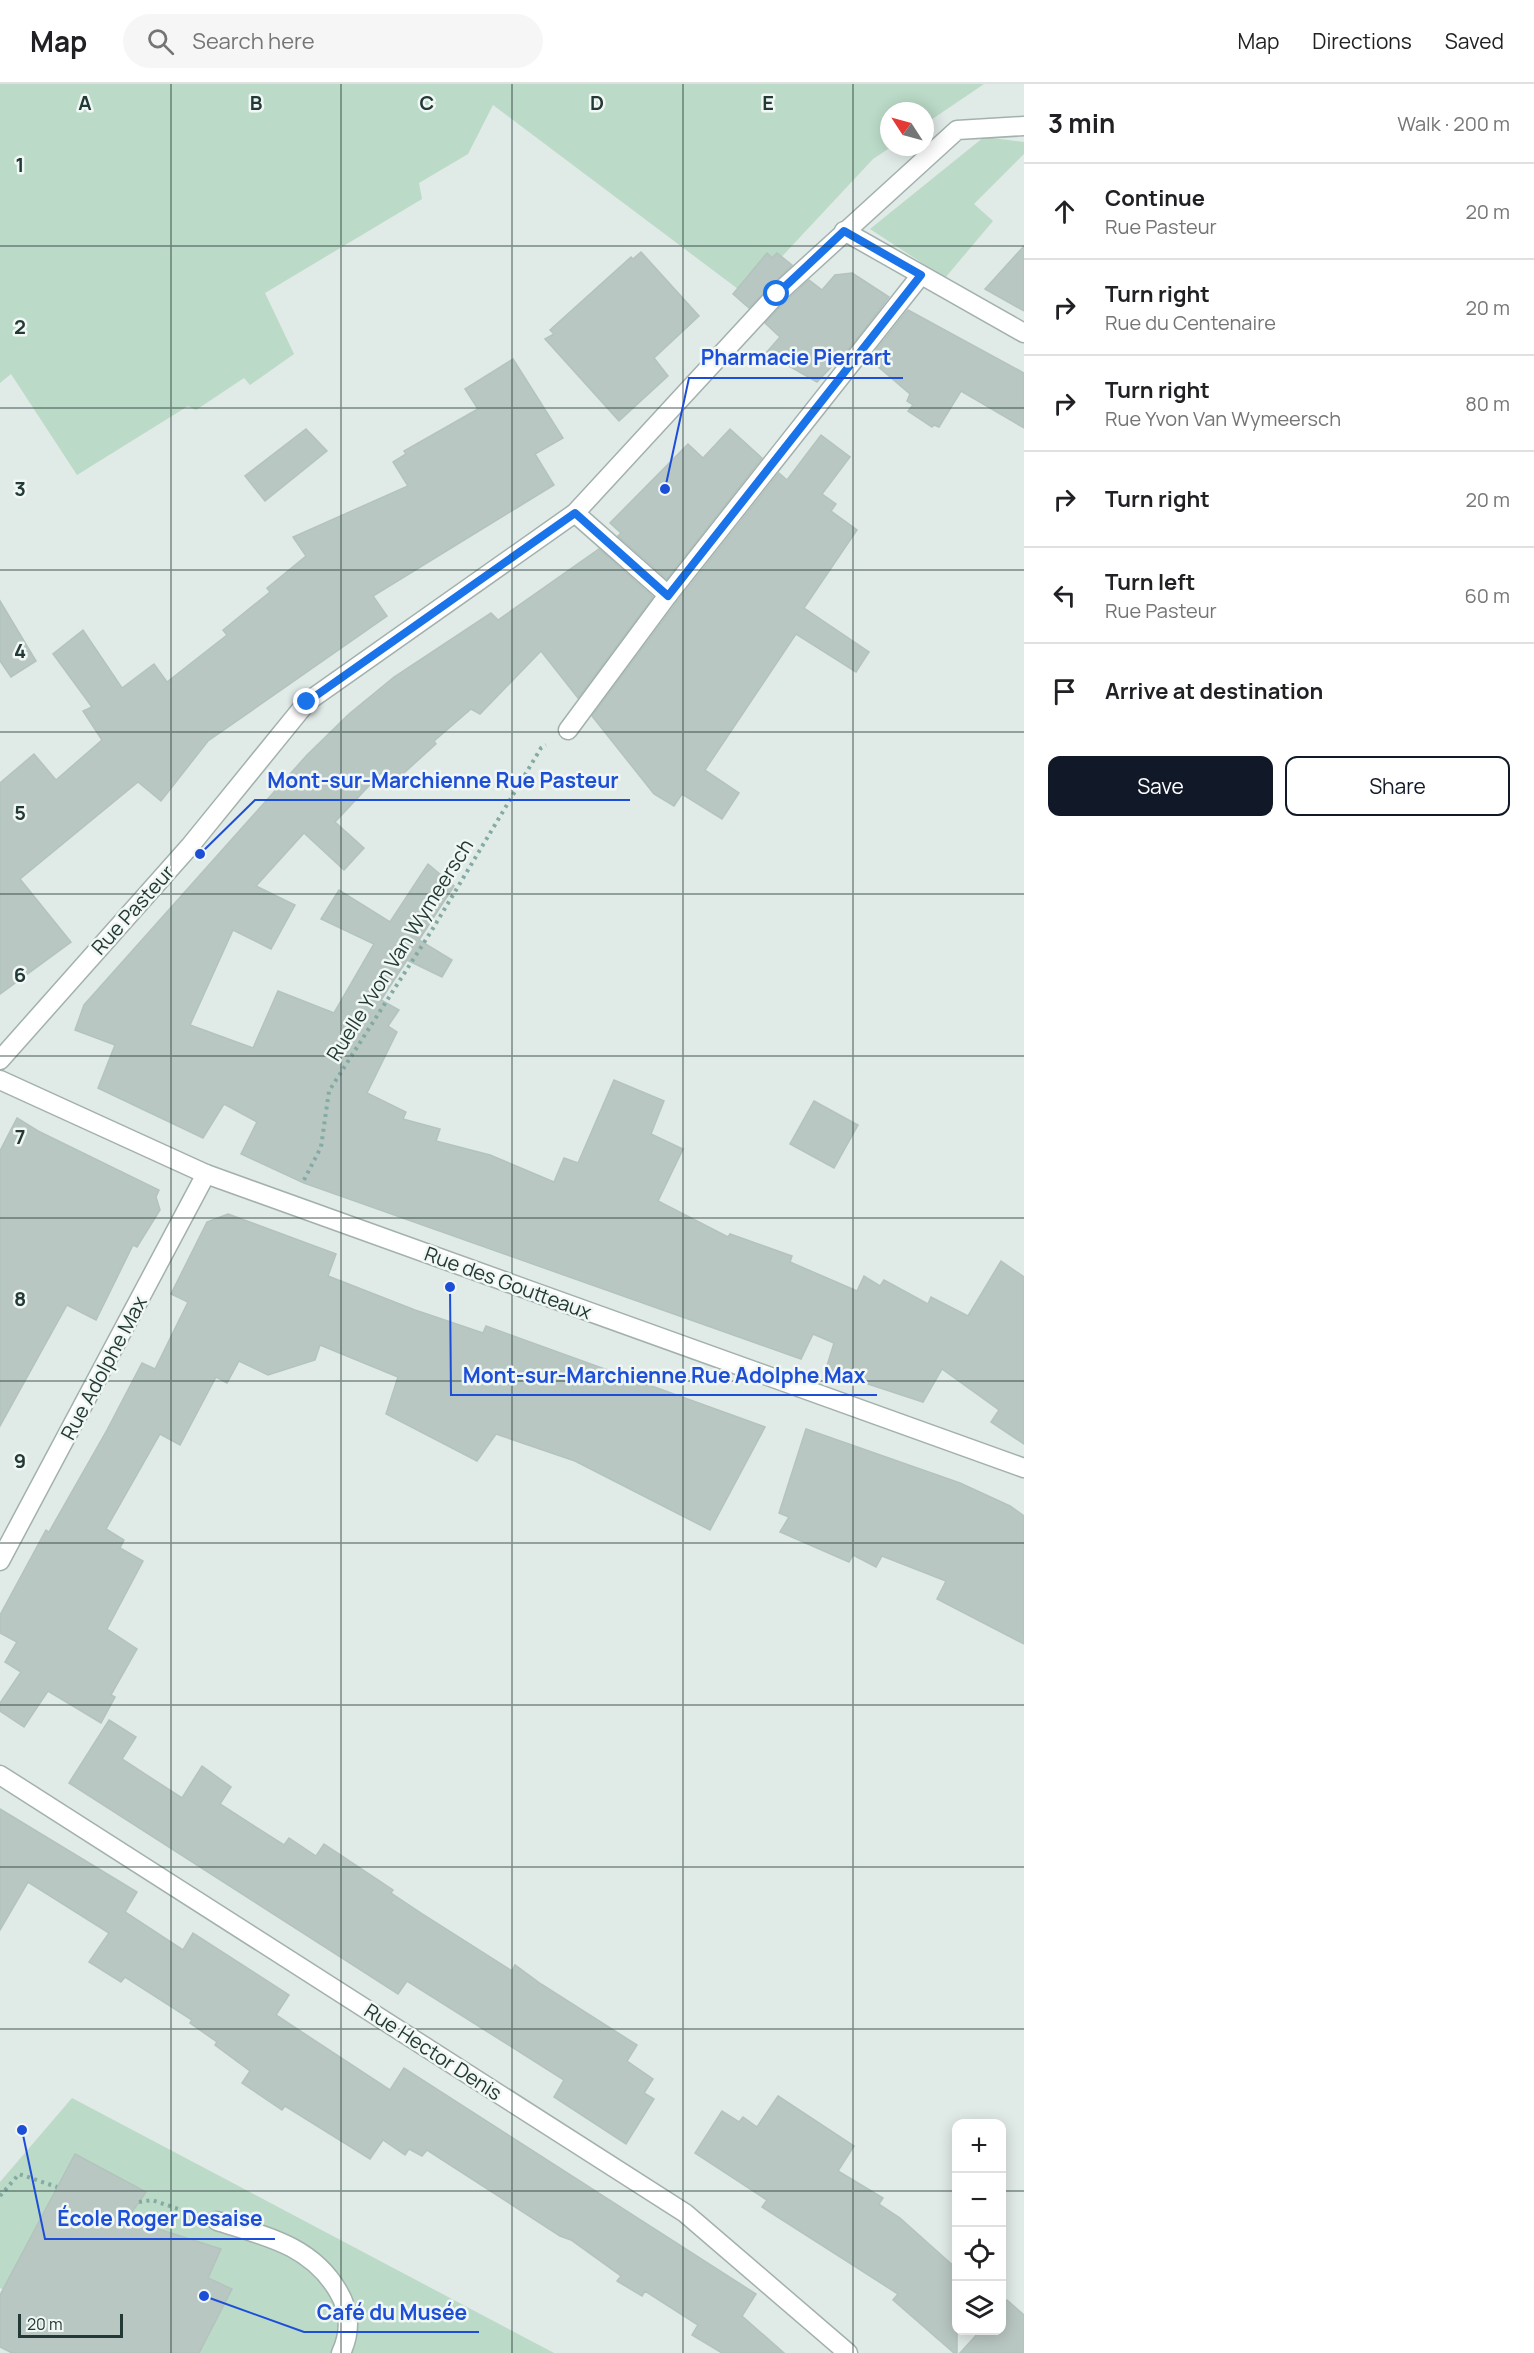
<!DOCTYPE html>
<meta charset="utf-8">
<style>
:root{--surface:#fff;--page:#f6f6f6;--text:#202124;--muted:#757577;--line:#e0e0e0;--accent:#111827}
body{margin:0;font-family:Manrope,sans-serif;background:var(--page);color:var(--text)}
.controls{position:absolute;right:18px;bottom:18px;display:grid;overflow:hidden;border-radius:12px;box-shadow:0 3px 15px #0003}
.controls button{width:54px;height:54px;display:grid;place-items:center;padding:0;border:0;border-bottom:2px solid var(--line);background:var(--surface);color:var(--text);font:30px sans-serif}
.compass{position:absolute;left:880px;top:18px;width:54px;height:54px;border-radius:50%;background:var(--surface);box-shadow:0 3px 15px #0003;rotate:306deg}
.scale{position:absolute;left:18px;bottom:15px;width:105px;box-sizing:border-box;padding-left:6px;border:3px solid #223935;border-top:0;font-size:16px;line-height:21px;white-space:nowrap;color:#223935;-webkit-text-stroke:4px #f0f7f4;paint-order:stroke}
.stop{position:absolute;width:18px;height:18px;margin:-14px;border:4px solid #1a73e8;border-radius:50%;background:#fff}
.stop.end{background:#1a73e8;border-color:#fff;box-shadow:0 2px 6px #0008}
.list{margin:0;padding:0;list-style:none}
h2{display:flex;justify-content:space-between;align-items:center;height:78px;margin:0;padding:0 24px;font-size:26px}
h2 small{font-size:20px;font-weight:400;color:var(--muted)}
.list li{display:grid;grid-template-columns:39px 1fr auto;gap:18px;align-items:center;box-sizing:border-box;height:96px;padding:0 24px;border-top:2px solid var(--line)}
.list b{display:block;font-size:22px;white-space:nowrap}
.list p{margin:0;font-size:20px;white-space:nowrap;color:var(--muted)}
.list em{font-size:20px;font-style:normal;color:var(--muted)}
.actions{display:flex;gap:12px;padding:18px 24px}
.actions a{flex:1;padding:14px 0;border:2px solid var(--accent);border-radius:12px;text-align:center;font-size:21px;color:var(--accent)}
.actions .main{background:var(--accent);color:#fff}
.icon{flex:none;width:33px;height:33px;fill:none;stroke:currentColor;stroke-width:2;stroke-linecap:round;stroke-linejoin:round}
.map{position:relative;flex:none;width:1024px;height:2269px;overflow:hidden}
header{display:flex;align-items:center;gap:36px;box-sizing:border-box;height:84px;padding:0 30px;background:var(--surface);border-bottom:2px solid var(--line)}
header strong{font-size:28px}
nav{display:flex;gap:33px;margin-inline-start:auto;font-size:21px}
.search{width:420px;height:54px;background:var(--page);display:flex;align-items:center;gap:15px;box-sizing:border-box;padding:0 21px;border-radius:33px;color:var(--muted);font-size:22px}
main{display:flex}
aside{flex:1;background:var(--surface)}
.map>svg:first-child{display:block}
.green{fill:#bbdac7}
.building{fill:#b9c7c3;stroke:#b3c3be;stroke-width:1.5}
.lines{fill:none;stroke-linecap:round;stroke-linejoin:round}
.street-casing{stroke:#a3b1ae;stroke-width:21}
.path{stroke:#83aba3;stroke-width:4;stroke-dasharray:3 4.5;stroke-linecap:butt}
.street{stroke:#fff;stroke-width:18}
.route{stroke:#1a73e8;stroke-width:8}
.grid{fill:none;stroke:#223935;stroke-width:1.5;stroke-opacity:0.55}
.labels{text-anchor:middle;stroke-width:5;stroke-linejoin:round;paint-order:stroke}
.street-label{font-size:20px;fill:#223935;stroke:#f0f7f4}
.grid-label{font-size:20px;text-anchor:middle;font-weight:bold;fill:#223935;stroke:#f0f7f4;stroke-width:5;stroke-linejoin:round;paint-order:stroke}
.leader{fill:none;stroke:#1d4ed8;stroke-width:2}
.callout-dot{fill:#1d4ed8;stroke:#f0f7f4;stroke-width:2}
.callout-label{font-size:21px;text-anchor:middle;font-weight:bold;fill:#1d4ed8;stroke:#f0f7f4;stroke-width:5;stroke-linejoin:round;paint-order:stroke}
</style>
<header>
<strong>Map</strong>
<div class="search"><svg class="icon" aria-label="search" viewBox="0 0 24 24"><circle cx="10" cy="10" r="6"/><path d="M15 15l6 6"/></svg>Search here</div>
<nav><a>Map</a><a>Directions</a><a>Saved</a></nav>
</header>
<main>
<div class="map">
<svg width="1024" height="2269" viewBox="0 0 1024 2269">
<rect width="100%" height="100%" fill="#e0eae7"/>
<g class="green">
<path d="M0 0H984L925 40V27H889V63H891L873 75 746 211 493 21 468 70 419 99 422 115 265 209 294 270 250 301 244 294 196 326 188 322 77 391 11 290 0 299Z"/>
<path d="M984 53 1024 58V70L974 120 993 137 945 194 870 145Z"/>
<path d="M72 2014 554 2269H160L205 2257 232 2206 208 2194 221 2165 127 2135 75 2071 100 2256 0 2204V2098Z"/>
</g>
<g class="building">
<path d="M1024 162V227L985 205Z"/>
<path d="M641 168 699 232 654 274 668 292 619 337 545 255 554 250 550 246 631 173 633 175Z"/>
<path d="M767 169 772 174 777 169 792 181 749 224 733 210Z"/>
<path d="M852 189 889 213 852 261 817 298 766 269 780 253 765 239 785 218 809 196 822 206 835 191Z"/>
<path d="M908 226 1024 289V344L961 307 939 343 934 341 932 343 908 327 913 321 907 317 910 310 869 275Z"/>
<path d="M513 275 563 354 535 370 554 401 373 512 387 532 208 657 161 717 138 698 20 795 71 858 0 910V699L34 670 56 696 102 656 83 627 92 623 53 570 83 546 122 604 154 580 167 598 227 551 223 546 270 508 267 504 306 472 293 453 408 402 393 378 406 370 404 367 478 325 465 305Z"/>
<path d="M306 345 327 367 265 417 245 392Z"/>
<path d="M730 345 762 374 667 495 618 452 621 449 610 439 688 360 703 374Z"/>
<path d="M821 351 850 373 822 410 836 420 831 427 857 446 804 524 869 568 856 588 796 550 705 686 739 709 722 735 682 710 674 722 654 710 592 632 677 518 779 389 787 396Z"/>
<path d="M599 465 653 513 578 614 541 567 480 630 471 625 434 657 436 660 395 697 381 689 335 738 364 764 344 786 304 749 256 802 295 821 271 865 233 846 190 941 253 964 278 907 334 929 374 860 321 835 339 806 390 838 428 780 454 802 419 856 452 876 442 893 407 876 381 916 399 926 388 942 397 948 367 1009 406 1028 403 1035 440 1045 436 1057 490 1071 554 1098 564 1074 578 1079 614 996 664 1017 651 1050 683 1065 658 1117 728 1153 730 1150 792 1172 790 1178 857 1207 864 1192 880 1202 884 1196 928 1220 931 1213 968 1232 1001 1177 1024 1193V1360L991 1338 999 1326 942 1285 923 1318 865 1299 826 1285 834 1259 813 1250 801 1275 304 1099 241 1070 257 1038 224 1020 203 1054 98 1004 115 961 75 946 84 921 307 671 349 630 394 593 491 529 498 536Z"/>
<path d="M0 517 36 577 11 593 0 577Z"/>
<path d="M814 1017 858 1041 834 1084 790 1060Z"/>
<path d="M17 1034 38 1047 159 1106 156 1113 160 1126 137 1163 133 1161 96 1236 67 1221 0 1342V1067Z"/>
<path d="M228 1130 336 1170 328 1192 415 1226 483 1249 486 1242 765 1343 710 1446 575 1377 496 1350 477 1377 386 1330 398 1293 320 1261 315 1276 268 1291 239 1277 227 1299 216 1293 180 1361 160 1350 106 1445 124 1456 120 1464 143 1477 107 1545 137 1565 111 1611 115 1613 101 1639 48 1607 24 1643 0 1627V1619L21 1588 5 1578 17 1558 0 1549V1531L46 1446 49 1448 107 1346 142 1279 155 1285 188 1218 171 1210 207 1138Z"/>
<path d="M806 1345 960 1399 1010 1422 1024 1432V1560L937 1515 946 1497 882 1472 876 1483 853 1471 849 1478 780 1448 789 1433 779 1429Z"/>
<path d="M109 1636 136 1653 122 1675 182 1714 202 1682 231 1703 220 1720 284 1761 289 1754 316 1772 324 1760 393 1806 391 1809 421 1829 512 1887 515 1881 541 1900 637 1961 627 1977 653 1995 644 2009 654 2015 626 2060 554 2013 564 1996 407 1897 398 1910 69 1699Z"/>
<path d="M0 1725 137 1808 125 1828 183 1866 193 1849 289 1911 276 1931 390 2006 404 1984 756 2210 742 2232 784 2269H722L692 2251 698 2241 645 2207 642 2212 617 2197 621 2192 571 2156 560 2152 427 2066 422 2072 409 2065 405 2071 383 2056 370 2075 285 2022 282 2026 242 1999 250 1987 215 1961 217 1958 190 1939 192 1936 125 1893 121 1898 89 1878 109 1849 28 1798 0 1846Z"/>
<path d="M778 2012 854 2062 838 2087 883 2114 879 2120 900 2134 957 2185V2269H954L893 2216 898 2210 762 2123 767 2116 695 2069 722 2027 739 2038 743 2033 757 2043Z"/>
<path d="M75 2070 146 2108 127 2135 221 2165 208 2194 232 2205 199 2269H12L0 2263V2211Z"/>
<path d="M1007 2216 1024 2231V2269H960L980 2247H1002V2222Z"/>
</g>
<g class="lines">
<g class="street-casing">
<g id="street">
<path d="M844 147 1024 249"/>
<path d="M575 429 668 511"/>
<path d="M568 646 668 511 921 191"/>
<path d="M0 976 190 762 307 618 575 429 777 210 957 46 1024 42"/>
<path d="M0 996 206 1090 1024 1384"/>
<path d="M0 1477 206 1090"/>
<path d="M0 1691 685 2129 848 2269"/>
<path d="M217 2137C265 2152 311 2161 338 2207 350 2227 351 2248 341 2269"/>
</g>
</g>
<g class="path">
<path d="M304 1096 321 1063 329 1007 432 846 541 664 546 661"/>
<path d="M0 2112 19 2090 57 2103"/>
<path d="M139 2118 152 2116 193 2130"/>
</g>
<use href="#street" class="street"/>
</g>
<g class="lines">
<path class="route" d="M307 618 575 429 668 512 921 191 844 147 777 210"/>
</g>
<path class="grid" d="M171 0V2269M341 0V2269M512 0V2269M683 0V2269M853 0V2269M0 162H1024M0 324H1024M0 486H1024M0 648H1024M0 810H1024M0 972H1024M0 1134H1024M0 1297H1024M0 1459H1024M0 1621H1024M0 1783H1024M0 1945H1024M0 2107H956M1002 2107H1024"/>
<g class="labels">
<g class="street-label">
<text transform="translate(133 826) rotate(-48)" y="7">Rue Pasteur</text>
<text transform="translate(400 866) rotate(-58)" y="7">Ruelle Yvon Van Wymeersch</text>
<text transform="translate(508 1199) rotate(20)" y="7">Rue des Goutteaux</text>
<text transform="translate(104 1284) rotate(-62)" y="7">Rue Adolphe Max</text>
<text transform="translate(433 1968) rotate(33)" y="7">Rue Hector Denis</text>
</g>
</g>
<g class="grid-label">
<text x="85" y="26">A</text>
<text x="256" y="26">B</text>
<text x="427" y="26">C</text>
<text x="597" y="26">D</text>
<text x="768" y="26">E</text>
<text x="20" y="88">1</text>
<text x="20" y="250">2</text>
<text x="20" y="412">3</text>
<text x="20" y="574">4</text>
<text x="20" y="736">5</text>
<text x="20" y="898">6</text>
<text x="20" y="1060">7</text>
<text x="20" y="1222">8</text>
<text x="20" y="1384">9</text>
</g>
<path class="leader" d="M665 405L689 294H903M200 770L255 716H630M450 1203L451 1311H877M22 2046L45 2155H275M204 2212L304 2248H479"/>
<g class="callout-dot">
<circle cx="665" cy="405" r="6"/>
<circle cx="200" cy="770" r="6"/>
<circle cx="450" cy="1203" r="6"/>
<circle cx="22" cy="2046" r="6"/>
<circle cx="204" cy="2212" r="6"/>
</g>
<g class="callout-label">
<text x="796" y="281">Pharmacie Pierrart</text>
<text x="443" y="704">Mont-sur-Marchienne Rue Pasteur</text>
<text x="664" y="1299">Mont-sur-Marchienne Rue Adolphe Max</text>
<text x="160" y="2142">École Roger Desaise</text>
<text x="392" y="2236">Café du Musée</text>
</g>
</svg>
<div class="controls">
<button>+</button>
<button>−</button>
<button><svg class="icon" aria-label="locate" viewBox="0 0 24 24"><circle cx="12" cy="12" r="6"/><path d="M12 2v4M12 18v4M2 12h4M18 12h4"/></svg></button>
<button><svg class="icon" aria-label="layers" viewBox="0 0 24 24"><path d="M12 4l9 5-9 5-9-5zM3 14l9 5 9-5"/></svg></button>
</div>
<svg class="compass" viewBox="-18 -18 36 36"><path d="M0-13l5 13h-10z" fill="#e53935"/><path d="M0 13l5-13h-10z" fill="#757577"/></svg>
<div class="scale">20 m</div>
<div class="stop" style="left:777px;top:210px"></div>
<div class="stop end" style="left:307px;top:618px"></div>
</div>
<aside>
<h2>3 min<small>Walk · 200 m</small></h2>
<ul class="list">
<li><svg class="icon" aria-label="ahead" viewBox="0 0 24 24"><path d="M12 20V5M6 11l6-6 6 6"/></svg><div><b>Continue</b><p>Rue Pasteur</p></div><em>20 m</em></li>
<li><svg class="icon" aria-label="right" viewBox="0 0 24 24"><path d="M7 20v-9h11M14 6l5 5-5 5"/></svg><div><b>Turn right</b><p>Rue du Centenaire</p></div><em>20 m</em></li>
<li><svg class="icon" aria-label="right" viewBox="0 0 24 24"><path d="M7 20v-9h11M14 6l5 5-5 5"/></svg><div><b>Turn right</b><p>Rue Yvon Van Wymeersch</p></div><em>80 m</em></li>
<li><svg class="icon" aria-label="right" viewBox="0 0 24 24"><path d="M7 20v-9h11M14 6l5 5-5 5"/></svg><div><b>Turn right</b></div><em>20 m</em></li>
<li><svg class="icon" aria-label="left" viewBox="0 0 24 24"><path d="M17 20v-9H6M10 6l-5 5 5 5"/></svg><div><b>Turn left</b><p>Rue Pasteur</p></div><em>60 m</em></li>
<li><svg class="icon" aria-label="arrive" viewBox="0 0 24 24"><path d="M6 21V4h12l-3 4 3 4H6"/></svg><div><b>Arrive at destination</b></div></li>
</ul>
<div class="actions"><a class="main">Save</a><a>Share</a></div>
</aside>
</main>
